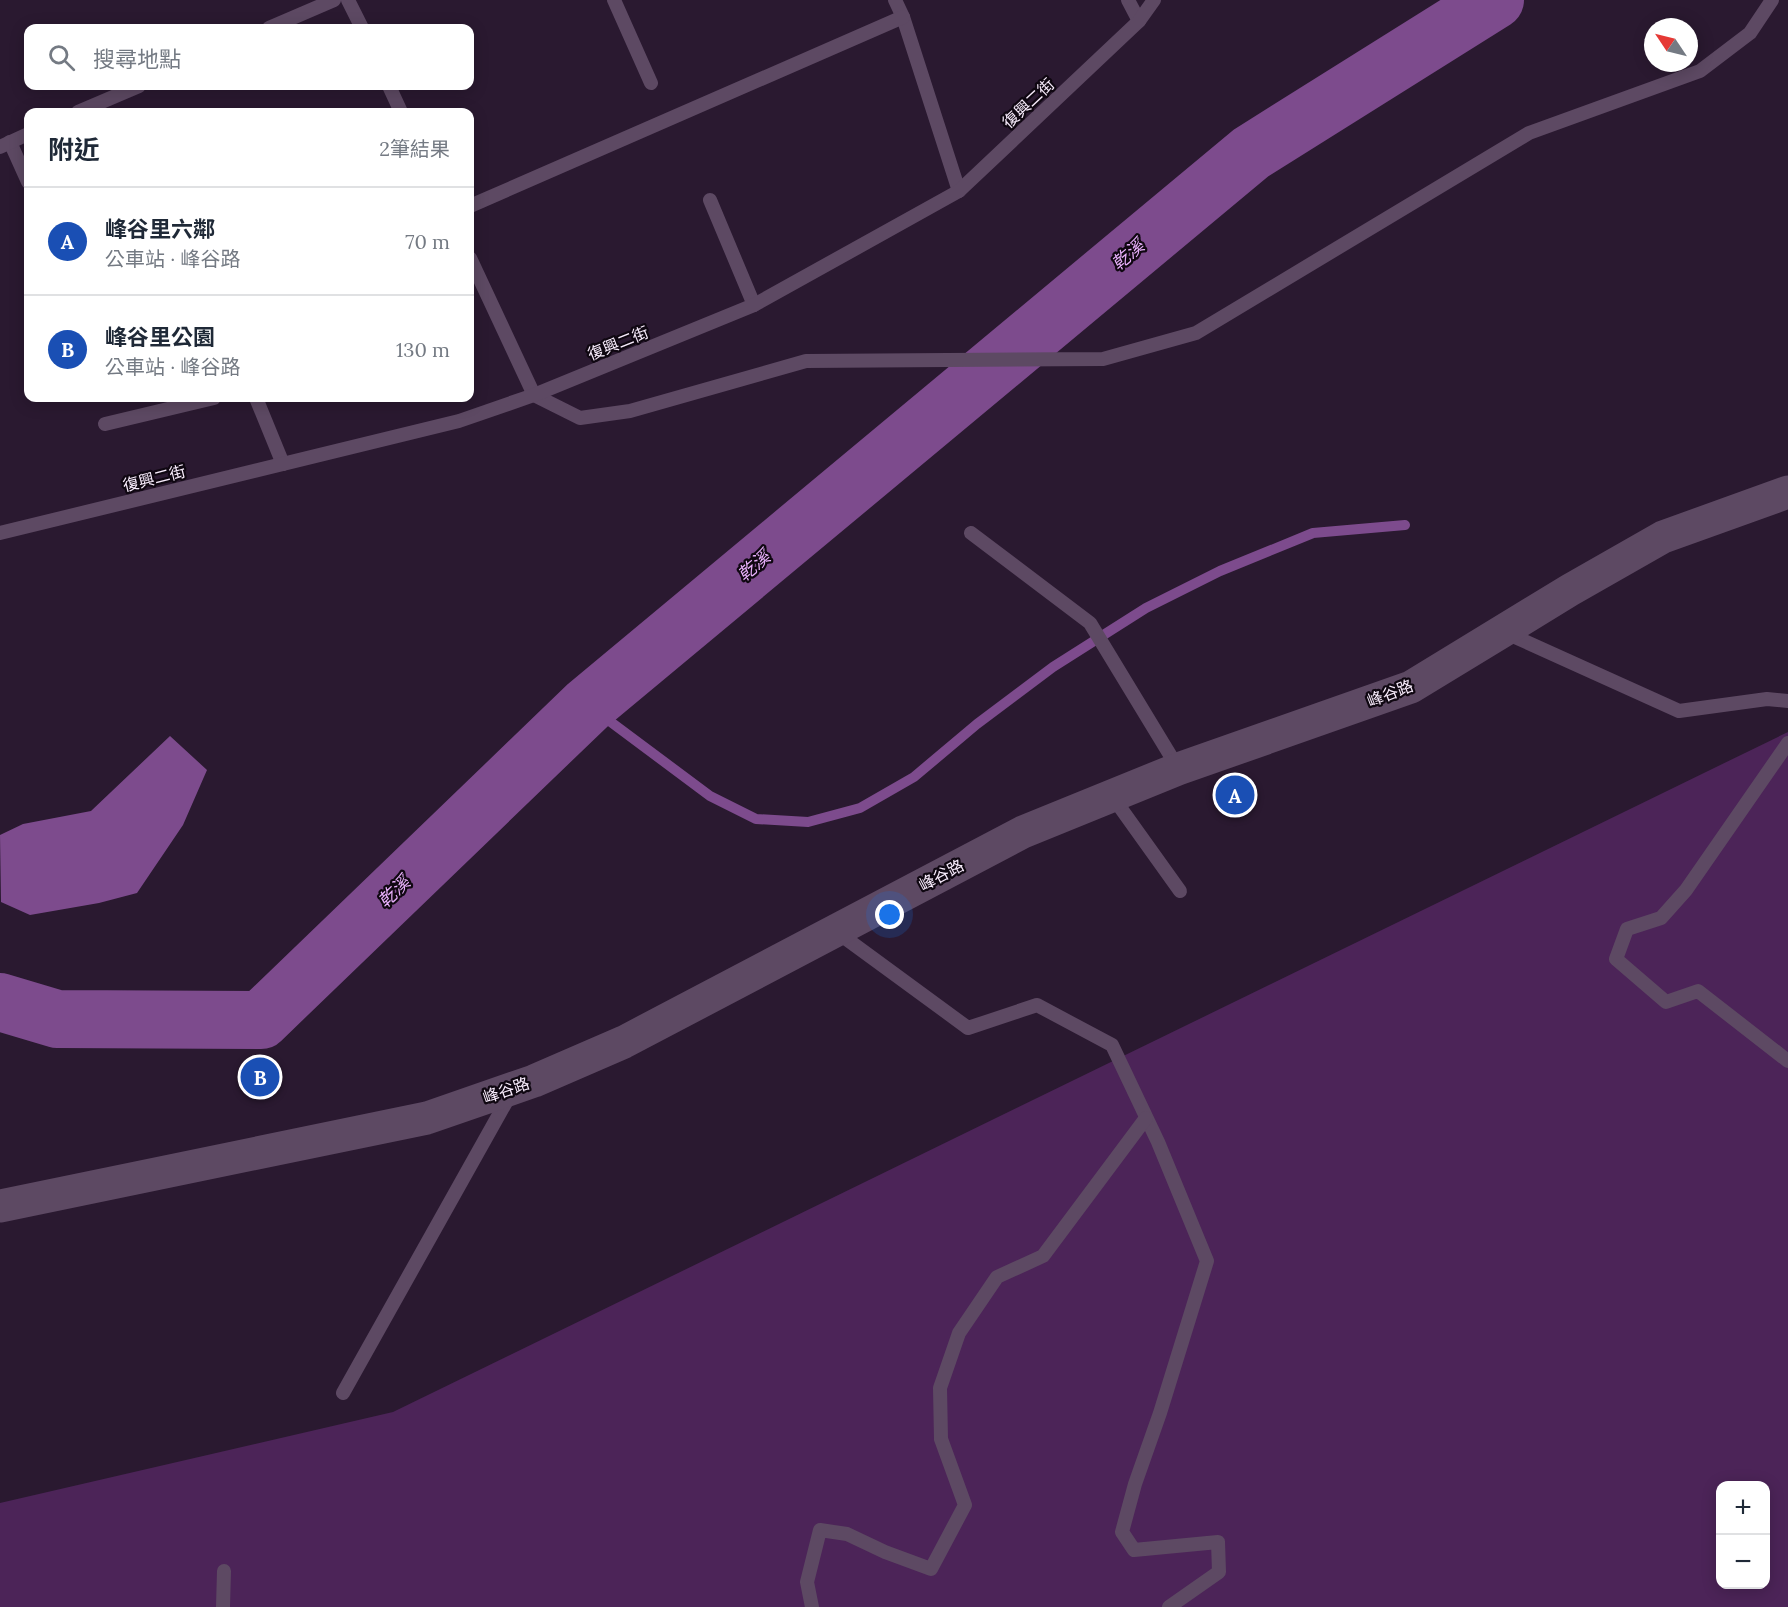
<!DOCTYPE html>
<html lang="zh-TW">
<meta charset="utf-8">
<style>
:root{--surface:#fff;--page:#f6f6f7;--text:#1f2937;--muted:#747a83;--line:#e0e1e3;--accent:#ea580c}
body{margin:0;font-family:Lora,"Noto Sans TC",serif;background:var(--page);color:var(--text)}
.controls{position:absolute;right:18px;bottom:18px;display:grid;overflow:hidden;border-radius:12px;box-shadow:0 3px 15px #0003}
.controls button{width:54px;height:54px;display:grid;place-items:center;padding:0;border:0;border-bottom:2px solid var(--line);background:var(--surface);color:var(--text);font:30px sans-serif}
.compass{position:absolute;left:1644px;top:18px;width:54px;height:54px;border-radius:50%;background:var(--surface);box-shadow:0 3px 15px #0003;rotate:305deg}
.you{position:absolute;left:890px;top:915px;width:21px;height:21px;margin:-15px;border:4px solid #fff;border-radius:50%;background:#1a73e8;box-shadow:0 0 0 9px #1a73e833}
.badge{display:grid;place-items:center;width:39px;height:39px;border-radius:50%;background:var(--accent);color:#fff;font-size:20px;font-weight:700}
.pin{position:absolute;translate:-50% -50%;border:3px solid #fff;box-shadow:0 2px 6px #0006}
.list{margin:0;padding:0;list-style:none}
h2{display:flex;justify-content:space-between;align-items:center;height:78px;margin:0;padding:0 24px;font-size:26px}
h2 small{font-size:20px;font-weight:400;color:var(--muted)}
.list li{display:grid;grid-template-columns:39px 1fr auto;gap:18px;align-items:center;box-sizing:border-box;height:108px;padding:0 24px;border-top:2px solid var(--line)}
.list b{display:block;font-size:22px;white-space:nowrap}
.list p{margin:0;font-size:20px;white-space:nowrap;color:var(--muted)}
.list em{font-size:20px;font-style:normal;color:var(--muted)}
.icon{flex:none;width:33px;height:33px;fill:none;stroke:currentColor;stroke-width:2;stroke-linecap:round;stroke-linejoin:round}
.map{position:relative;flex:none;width:1788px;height:1607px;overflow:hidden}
.search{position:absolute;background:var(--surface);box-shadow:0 3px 15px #0003;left:24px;top:24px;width:450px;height:66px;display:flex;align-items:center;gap:15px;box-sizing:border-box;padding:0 21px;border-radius:12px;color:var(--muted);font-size:22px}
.panel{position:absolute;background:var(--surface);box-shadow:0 3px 15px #0003;left:24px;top:108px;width:450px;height:294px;border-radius:12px}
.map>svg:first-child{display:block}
.green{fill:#4c2458;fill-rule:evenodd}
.water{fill:#7d4b8d}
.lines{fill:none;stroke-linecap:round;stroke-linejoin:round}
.stream{stroke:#7d4b8d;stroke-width:10}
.river{stroke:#7d4b8d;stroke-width:58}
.lane{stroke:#5d4963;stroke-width:14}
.secondary{stroke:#5d4963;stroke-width:33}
.labels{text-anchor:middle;stroke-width:4.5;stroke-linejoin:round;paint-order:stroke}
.street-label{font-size:16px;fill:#f9edfd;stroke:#0f0711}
.water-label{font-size:18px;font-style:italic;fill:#e7affa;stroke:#0f0711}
</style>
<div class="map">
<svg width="1788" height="1607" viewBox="0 0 1788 1607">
<rect width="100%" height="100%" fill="#2a1930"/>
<path class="green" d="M1788 732V1607H0V1503L393 1412ZM1720 1486H1766V1584H1720Z"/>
<path class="water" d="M170 736 207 770 183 825 137 893 99 903 30 915 1 902 0 835 23 824 91 811Z"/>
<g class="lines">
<path class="stream" d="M588 705 710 796 756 819 808 822 860 808 914 777 977 724 1053 667 1146 608 1220 571 1313 533 1405 525"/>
<path class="river" d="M0 1002 57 1019 261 1020 588 705 1251 153 1495 0"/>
<g class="lane">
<path d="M348 0 362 28"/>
<path d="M614 0 651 83"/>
<path d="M895 0 903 17 959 191"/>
<path d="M1128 0 1139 21"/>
<path d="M269 28 334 0"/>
<path d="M389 86 401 112"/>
<path d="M78 112 139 86"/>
<path d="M10 142 28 182"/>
<path d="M0 147 28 134"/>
<path d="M710 200 754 305"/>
<path d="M470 206 903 17"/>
<path d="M470 258 534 395 580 418 630 411 806 361 1103 359 1196 333 1529 133 1700 71 1750 33 1772 0"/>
<path d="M256 398 283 464"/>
<path d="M105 424 214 398"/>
<path d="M0 533 459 421 534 395 754 305 959 191 1139 21 1154 0"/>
<path d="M971 533 1090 623 1178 768"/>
<path d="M1504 632 1679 711 1767 699 1788 701"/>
<path d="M1788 743 1686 890 1661 918 1627 929 1616 959 1666 1002 1698 991 1788 1061"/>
<path d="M1112 796 1180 891"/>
<path d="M837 932 968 1028 1037 1005 1112 1045 1158 1142 1207 1261 1160 1413 1135 1484 1122 1532 1134 1550 1218 1542 1219 1572 1169 1607"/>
<path d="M343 1393 510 1095"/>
<path d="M223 1607 224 1571"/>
<path d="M812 1607 807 1582 820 1530 847 1534 885 1552 931 1569 965 1505 941 1439 940 1388 959 1333 997 1277 1043 1256 1146 1118"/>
</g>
<path class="secondary" d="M0 1206 427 1118 534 1081 624 1042 1023 832 1178 769 1411 687 1570 590 1663 537 1788 492"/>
</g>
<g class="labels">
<g class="street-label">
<text transform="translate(1028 103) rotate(-43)" y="6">復興二街</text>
<text transform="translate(618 343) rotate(-22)" y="6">復興二街</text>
<text transform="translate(154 478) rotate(-14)" y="6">復興二街</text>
<text transform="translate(1390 693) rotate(-21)" y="6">峰谷路</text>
<text transform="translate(941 875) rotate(-28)" y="6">峰谷路</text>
<text transform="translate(506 1090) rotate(-19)" y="6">峰谷路</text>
</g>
<g class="water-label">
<text transform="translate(1128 255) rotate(-40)" y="6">乾溪</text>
<text transform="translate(754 566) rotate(-40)" y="6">乾溪</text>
<text transform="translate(394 892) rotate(-44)" y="6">乾溪</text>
</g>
</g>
</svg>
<div class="controls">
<button>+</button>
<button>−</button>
</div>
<svg class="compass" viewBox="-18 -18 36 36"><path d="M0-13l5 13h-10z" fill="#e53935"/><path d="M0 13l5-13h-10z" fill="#747a83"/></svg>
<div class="you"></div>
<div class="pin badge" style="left:1235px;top:795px;background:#1a4fb4">A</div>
<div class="pin badge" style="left:260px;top:1077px;background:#1a4fb4">B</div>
<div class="search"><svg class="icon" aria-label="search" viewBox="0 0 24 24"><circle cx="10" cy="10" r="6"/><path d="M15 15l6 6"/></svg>搜尋地點</div>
<section class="panel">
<h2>附近<small>2筆結果</small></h2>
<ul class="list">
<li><span class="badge" style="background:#1a4fb4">A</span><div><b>峰谷里六鄰</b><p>公車站 · 峰谷路</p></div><em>70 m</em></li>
<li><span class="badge" style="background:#1a4fb4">B</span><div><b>峰谷里公園</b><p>公車站 · 峰谷路</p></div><em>130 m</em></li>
</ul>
</section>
</div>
